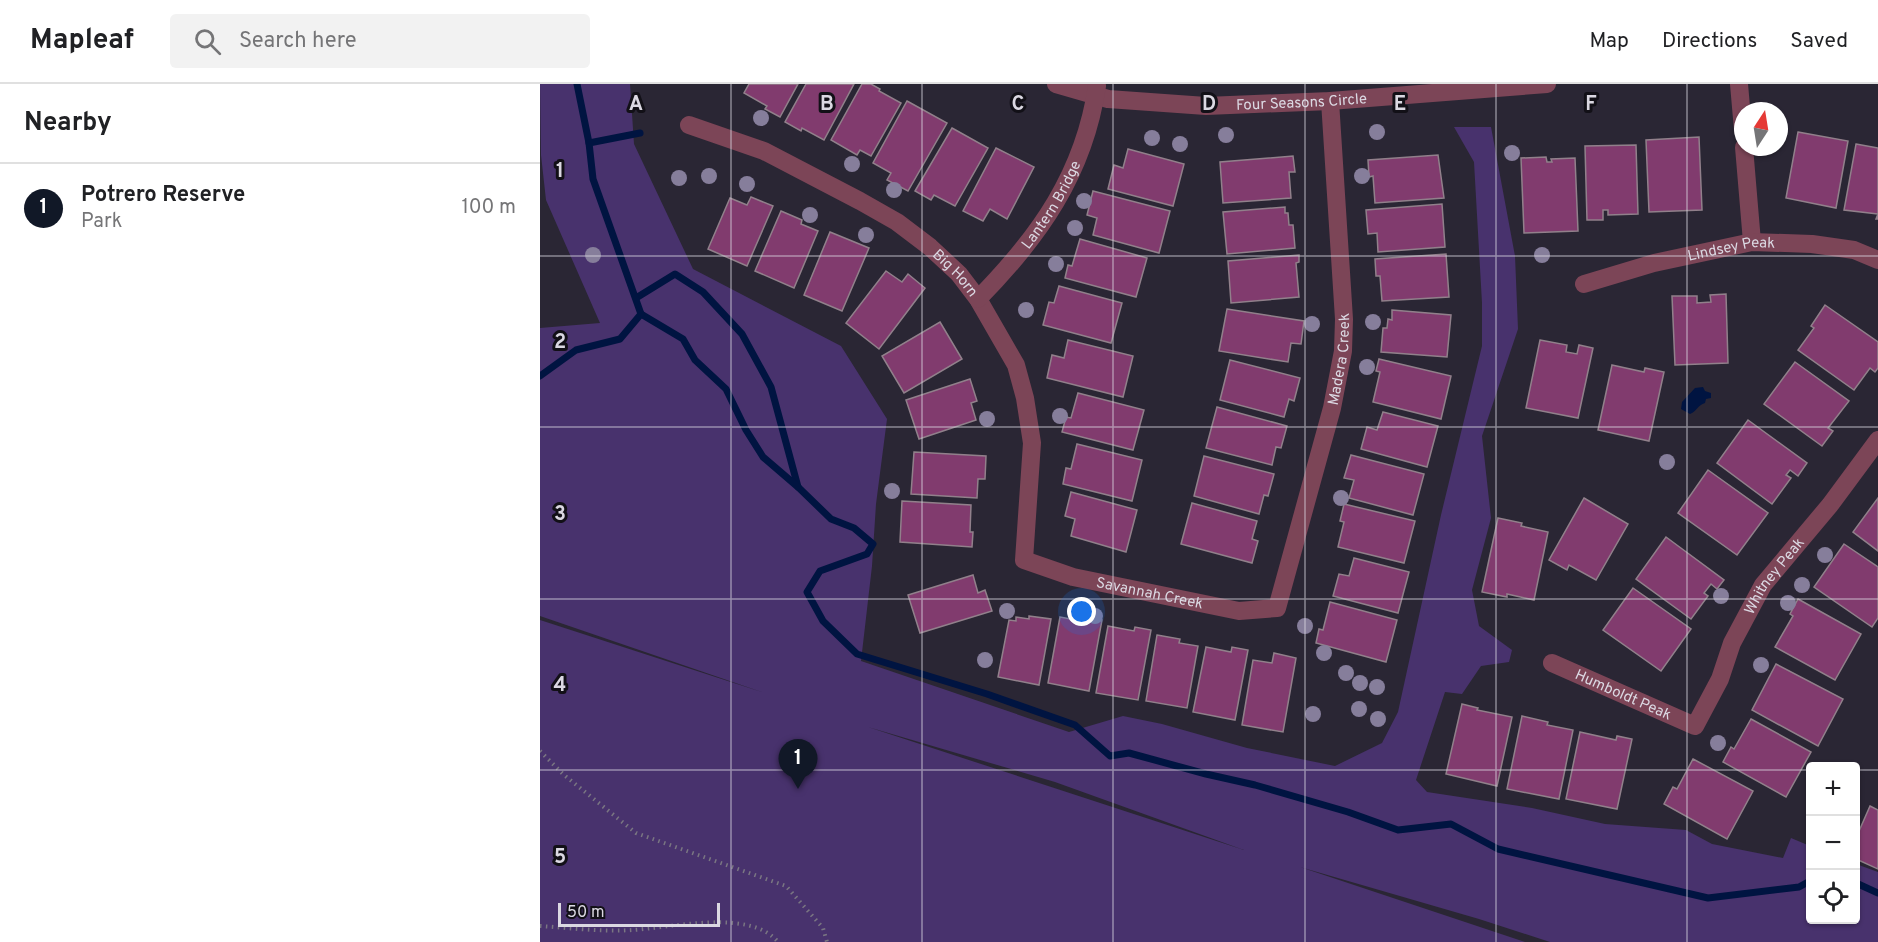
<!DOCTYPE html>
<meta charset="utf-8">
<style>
:root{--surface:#fff;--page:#f2f2f2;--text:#202124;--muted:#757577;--line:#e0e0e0;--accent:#111827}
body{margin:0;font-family:Overpass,sans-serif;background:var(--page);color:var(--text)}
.controls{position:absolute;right:18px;bottom:18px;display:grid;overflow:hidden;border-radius:6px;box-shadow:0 2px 4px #0004}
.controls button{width:54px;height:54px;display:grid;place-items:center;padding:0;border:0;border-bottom:2px solid var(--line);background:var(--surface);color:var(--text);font:30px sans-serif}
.compass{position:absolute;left:1194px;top:18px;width:54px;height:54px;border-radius:50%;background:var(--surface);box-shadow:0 2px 4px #0004;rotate:12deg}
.scale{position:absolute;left:18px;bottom:15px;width:162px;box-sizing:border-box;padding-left:6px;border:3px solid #dbd8e2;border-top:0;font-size:16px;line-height:21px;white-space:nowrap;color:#dbd8e2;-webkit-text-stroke:4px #121017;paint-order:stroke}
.you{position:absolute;left:542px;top:528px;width:21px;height:21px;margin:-15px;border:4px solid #fff;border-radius:50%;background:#1a73e8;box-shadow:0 0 0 9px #1a73e833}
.badge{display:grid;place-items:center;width:39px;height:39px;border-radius:50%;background:var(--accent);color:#fff;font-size:20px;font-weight:700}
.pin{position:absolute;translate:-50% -50px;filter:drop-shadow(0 2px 3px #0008)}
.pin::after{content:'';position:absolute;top:32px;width:21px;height:18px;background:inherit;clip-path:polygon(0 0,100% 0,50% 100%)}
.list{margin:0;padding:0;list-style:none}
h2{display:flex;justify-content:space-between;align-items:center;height:78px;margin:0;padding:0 24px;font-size:26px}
h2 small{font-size:20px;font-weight:400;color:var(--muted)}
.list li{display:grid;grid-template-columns:39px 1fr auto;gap:18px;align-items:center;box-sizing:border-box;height:90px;padding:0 24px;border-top:2px solid var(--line)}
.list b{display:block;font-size:22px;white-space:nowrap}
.list p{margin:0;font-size:20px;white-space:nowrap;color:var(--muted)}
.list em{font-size:20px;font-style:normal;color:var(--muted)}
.icon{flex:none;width:33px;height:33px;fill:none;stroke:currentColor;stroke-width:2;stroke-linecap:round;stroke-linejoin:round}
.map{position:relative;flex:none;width:1338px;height:858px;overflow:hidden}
header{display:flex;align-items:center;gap:36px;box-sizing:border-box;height:84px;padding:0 30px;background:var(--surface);border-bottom:2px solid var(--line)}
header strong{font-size:28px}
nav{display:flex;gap:33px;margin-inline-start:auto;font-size:21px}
.search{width:420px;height:54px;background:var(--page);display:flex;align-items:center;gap:15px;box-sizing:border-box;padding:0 21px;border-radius:6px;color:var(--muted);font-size:22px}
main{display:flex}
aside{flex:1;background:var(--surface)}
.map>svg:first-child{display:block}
.green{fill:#48326d;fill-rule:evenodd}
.water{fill:#001441}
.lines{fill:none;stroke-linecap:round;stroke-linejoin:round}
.stream{stroke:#001441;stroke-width:7}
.building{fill:#813b6e;stroke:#91808b;stroke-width:1.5}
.path{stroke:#7a7682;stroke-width:4;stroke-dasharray:1.5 4.5;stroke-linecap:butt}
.minor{stroke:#7c4557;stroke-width:18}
.tree{fill:#867e9b}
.grid{fill:none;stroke:#dbd8e2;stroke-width:1.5;stroke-opacity:0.55}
.labels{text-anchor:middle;stroke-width:6;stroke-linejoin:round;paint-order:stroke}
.street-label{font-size:15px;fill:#dbd8e2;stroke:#121017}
.grid-label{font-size:20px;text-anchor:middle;font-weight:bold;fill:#dbd8e2;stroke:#121017;stroke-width:6;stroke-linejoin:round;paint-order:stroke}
</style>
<header>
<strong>Mapleaf</strong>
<div class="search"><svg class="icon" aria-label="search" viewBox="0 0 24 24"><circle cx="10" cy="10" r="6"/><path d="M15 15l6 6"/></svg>Search here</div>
<nav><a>Map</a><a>Directions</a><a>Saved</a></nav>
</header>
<main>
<aside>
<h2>Nearby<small></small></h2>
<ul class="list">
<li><span class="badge">1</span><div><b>Potrero Reserve</b><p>Park</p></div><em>100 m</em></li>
</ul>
</aside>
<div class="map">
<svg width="1338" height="858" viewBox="0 0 1338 858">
<rect width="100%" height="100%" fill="#2a2634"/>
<path class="green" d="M0 0H90L94 60 153 185 301 262 347 335 336 420 332 482 321 577 529 648 583 632 622 640 707 664 795 682 842 659 858 628 901 431 942 262V219L934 78 914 43H951L975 172 978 245 942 352 951 434 932 506 939 542 972 566 969 578 941 582 922 610 905 608 876 696 887 708 992 724 1065 740 1146 746 1172 760 1243 774 1251 754 1270 762V836H1316V780L1338 788V858H1010L939 835 760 783 985 858H0V536L225 609 0 532V244L60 239 6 116 1 71ZM328 643 515 698 704 766Z"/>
<path class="water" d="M1163 303 1165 307 1171 309V314L1166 315 1165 319C1158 321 1156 328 1150 330L1141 325 1142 318 1155 304Z"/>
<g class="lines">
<g class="stream">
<path d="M37 0 49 59"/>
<path d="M96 214 135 190 163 208 202 250 231 303 258 403 291 435 314 444 333 460 327 470 280 487 267 508 283 537 317 570 447 610 535 641 570 672 589 669 666 690 715 701 808 728 858 746 911 740 958 765 1168 814 1259 803 1270 797"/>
<path d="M101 230 143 255 155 276 186 305 206 346 223 373 258 403"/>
<path d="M0 292 36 266 80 255 101 230 53 95 49 59 100 49"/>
<path d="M1316 799 1338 809"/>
</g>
</g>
<g class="building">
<path d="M209 0H258L240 33 225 25 227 22 204 9Z"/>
<path d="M266 0H314L284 56 262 44 261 47 245 38Z"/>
<path d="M322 0H331L340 5 339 7 361 19 331 72 320 66 317 71 291 56Z"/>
<path d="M367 17 407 39 368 107 347 96 351 89 333 79Z"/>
<path d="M412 44 448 64 415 122 394 111 391 116 375 107Z"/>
<path d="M1258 48 1308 57 1296 124 1246 114Z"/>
<path d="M1159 53 1162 126 1109 128 1106 56Z"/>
<path d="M1316 60 1338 64V135H1336L1338 130 1304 126Z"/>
<path d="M1096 61 1098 130 1068 131V126H1063V136H1047L1045 62Z"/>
<path d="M456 64 494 83 467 135 450 125 443 137 423 127Z"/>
<path d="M588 65 644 80 633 122 568 105 574 81 583 84Z"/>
<path d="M898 71 904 114 835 119 833 92 829 93 828 76Z"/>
<path d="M753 72 755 88H749L751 114 683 119 680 78Z"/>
<path d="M1006 73 1007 78H1012L1011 75 1035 74 1038 147 984 149 981 74Z"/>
<path d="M553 107 630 127 619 169 553 151 557 134 547 131Z"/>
<path d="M211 113 233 122 207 182 168 165 190 114 207 121Z"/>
<path d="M902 120 905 163 838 168 837 149 828 150 826 126Z"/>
<path d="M745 123V129H748L749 141H753L755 164 687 170 683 128Z"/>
<path d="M241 127 262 136 261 140 278 147 254 204 215 187Z"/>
<path d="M290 148 329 164 302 227 264 211Z"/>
<path d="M540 155 607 174 596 213 525 194 528 181 532 182Z"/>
<path d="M906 170 909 213 842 217 840 192H836L835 175Z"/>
<path d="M759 171V178L756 179 759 213 691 219 688 177Z"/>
<path d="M346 187 362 198 368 190 385 204 339 265 306 239Z"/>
<path d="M519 202 582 219 571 259 503 241 509 218 514 219Z"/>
<path d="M1186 210 1188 279 1135 281 1132 212H1157V219L1171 218 1170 211Z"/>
<path d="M1285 221 1338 258V284L1335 288 1330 284 1314 306 1258 266 1274 244 1271 242Z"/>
<path d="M687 225 764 237 761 260 751 259 748 278 679 267Z"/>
<path d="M852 226 911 231 907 273 841 268 843 244H847L848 235 852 236Z"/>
<path d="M400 238 422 275 364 309 342 272Z"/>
<path d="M528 256 593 272 583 313 507 294 512 271 524 274Z"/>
<path d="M1000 256 1027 261 1026 268 1037 270 1039 261 1053 264 1038 334 986 324Z"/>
<path d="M839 275 911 292 901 335 833 318 840 288 836 287Z"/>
<path d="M690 276 760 294 754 317 749 315 744 333 680 316Z"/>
<path d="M1255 278 1309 317 1288 344 1293 347 1282 362 1224 320Z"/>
<path d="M1072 281 1104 288 1105 284 1124 288 1109 357 1058 346Z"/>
<path d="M430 295 437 317 431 319 436 336 379 355 366 316Z"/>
<path d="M538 309 604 326 593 366 522 348 526 333 531 334Z"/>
<path d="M677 323 747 342 741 364 736 363 732 381 666 364Z"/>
<path d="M843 328 898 342 887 383 821 365 827 343 837 346Z"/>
<path d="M1208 336 1267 379 1258 392 1250 386 1246 391 1251 394 1232 420 1177 379Z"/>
<path d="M537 360 602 376 592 417 523 400 526 384 531 385Z"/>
<path d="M374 368 446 372 445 395H438L437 414 371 410Z"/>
<path d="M811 371 884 390 873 431 809 414 814 396 804 394Z"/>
<path d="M664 372 734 390 728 412 724 411 719 430 654 412Z"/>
<path d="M1168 386 1228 429 1197 471 1138 429Z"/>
<path d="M531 408 597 426 586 468 531 452 535 435 525 432Z"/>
<path d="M1044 414 1088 440 1056 496 1029 481 1027 486 1009 476Z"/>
<path d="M1338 414V467L1313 448Z"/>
<path d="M362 417 431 421 430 448H433L432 463 360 458Z"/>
<path d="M652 419 717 437 712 455 718 457 712 479 641 460Z"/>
<path d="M804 420 875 437 864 479 798 463 804 438 800 437Z"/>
<path d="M958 434 982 439 981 442 1008 448 994 516 967 510V513L942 508Z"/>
<path d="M1126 453 1184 496 1177 505 1171 500 1164 509 1168 512 1151 535 1096 495Z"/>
<path d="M1304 460 1338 483V534L1332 543 1274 503Z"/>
<path d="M814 474 869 488 858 529 793 512 799 490 809 492Z"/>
<path d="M433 491 438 509 445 506 452 527 380 549 368 511Z"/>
<path d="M1093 504 1151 545 1121 587 1063 546Z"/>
<path d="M1258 515 1321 550 1295 596 1235 563 1253 532 1250 530Z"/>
<path d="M790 518 857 536 846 578 776 559 779 545 783 546Z"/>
<path d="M489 532 511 535 499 601 458 593 469 536 476 537V533L489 535Z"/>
<path d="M520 533 546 538 547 534 562 536 549 607 508 599Z"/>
<path d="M568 542 594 547 595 543 611 546 598 616 556 609Z"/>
<path d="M617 551 640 555 639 559 658 562 647 624 606 617Z"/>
<path d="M666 563 691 568 692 563 708 566 695 636 653 628Z"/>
<path d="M734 569 756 574 743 648 702 641 713 576 732 579Z"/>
<path d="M1236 580 1303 615 1278 662 1212 626Z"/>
<path d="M922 620 938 624 937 626 972 633 957 702 906 690Z"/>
<path d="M982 632 1008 638 1007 641 1033 646 1019 715 967 705Z"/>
<path d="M1211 635 1271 668 1246 713 1183 678 1191 663 1194 665Z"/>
<path d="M1040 648 1076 656 1077 652 1092 655 1077 725 1026 715Z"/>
<path d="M1153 675 1213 707 1187 755 1124 720 1133 703 1137 705Z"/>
<path d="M1330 722 1338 726V785L1316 775V754Z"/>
</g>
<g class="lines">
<g class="path">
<path d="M0 667 24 691 96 749 246 802 283 844 287 858"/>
<path d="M0 842C30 844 62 848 92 846 131 844 210 824 238 858"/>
</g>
<g class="minor">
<path id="s1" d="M516 0 568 15 666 22 790 17 1007 0"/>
<path d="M1199 0 1203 46"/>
<path id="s2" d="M149 41 224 67 320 117 357 138 390 163 419 190 438 215 476 281 485 314 492 359 484 476 533 493 699 527 737 524 792 324 803 267 804 235 790 17"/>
<path d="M1204 63 1212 158"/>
<path id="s3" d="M1044 200 1114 179 1212 158 1272 160 1314 166 1338 176"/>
<path id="s4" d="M438 215C499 153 544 90 557 2"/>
<path id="s5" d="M1012 579 1155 642 1180 595 1192 559 1223 501 1290 421 1338 356"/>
</g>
</g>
<g class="tree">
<circle cx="221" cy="34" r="8"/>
<circle cx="837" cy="48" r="8"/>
<circle cx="686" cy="51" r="8"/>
<circle cx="612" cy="54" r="8"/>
<circle cx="640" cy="60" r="8"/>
<circle cx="972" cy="69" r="8"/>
<circle cx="312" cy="80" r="8"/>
<circle cx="169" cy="92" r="8"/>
<circle cx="822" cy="92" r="8"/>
<circle cx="139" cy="94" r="8"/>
<circle cx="207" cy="100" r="8"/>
<circle cx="354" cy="106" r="8"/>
<circle cx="544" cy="117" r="8"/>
<circle cx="270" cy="131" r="8"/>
<circle cx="535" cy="144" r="8"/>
<circle cx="326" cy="151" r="8"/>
<circle cx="53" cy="171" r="8"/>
<circle cx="1002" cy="171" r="8"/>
<circle cx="516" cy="180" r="8"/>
<circle cx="486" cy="226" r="8"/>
<circle cx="833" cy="238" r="8"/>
<circle cx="772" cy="240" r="8"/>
<circle cx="827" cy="283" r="8"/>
<circle cx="520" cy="332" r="8"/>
<circle cx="447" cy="335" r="8"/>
<circle cx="1127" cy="378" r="8"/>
<circle cx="352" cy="407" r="8"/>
<circle cx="801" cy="414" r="8"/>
<circle cx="1285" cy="471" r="8"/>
<circle cx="1262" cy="501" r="8"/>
<circle cx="1181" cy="512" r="8"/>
<circle cx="1248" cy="519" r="8"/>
<circle cx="467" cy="527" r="8"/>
<circle cx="555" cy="532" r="8"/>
<circle cx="765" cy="542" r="8"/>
<circle cx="784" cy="569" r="8"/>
<circle cx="445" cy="576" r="8"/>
<circle cx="1221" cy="581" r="8"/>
<circle cx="806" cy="589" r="8"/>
<circle cx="820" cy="599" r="8"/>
<circle cx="837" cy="603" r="8"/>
<circle cx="819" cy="625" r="8"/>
<circle cx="773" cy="630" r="8"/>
<circle cx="838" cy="635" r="8"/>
<circle cx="1178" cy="659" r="8"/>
</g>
<path class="grid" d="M191 0V858M382 0V858M573 0V858M765 0V858M956 0V858M1147 0V858M0 172H1338M0 343H1338M0 515H1338M0 686H1270M1316 686H1338"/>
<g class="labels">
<g class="street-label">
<text dy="5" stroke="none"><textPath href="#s1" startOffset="248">Four Seasons Circle</textPath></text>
<text dy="5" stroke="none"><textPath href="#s4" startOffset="120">Lantern Bridge</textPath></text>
<text dy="5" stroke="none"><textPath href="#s3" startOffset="152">Lindsey Peak</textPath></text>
<text dy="5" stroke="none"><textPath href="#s2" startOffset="308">Big Horn</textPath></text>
<text dy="5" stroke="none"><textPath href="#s2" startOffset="1132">Madera Creek</textPath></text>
<text dy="5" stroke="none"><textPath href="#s5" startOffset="327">Whitney Peak</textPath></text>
<text dy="5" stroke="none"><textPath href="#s2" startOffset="746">Savannah Creek</textPath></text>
<text dy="5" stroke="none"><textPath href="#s5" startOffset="78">Humboldt Peak</textPath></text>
</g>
</g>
<g class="grid-label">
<text x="96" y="26">A</text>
<text x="287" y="26">B</text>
<text x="478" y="26">C</text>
<text x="669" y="26">D</text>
<text x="860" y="26">E</text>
<text x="1051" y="26">F</text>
<text x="20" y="93">1</text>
<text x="20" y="264">2</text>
<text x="20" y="436">3</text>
<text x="20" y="607">4</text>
<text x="20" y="779">5</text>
</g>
</svg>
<div class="controls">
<button>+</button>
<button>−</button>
<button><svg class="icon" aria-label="locate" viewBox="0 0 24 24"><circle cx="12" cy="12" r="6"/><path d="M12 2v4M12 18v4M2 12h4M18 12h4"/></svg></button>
</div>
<svg class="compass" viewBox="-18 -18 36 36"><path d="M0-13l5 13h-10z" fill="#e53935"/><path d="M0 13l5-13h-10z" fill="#757577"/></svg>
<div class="scale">50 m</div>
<div class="you"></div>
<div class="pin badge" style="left:258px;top:705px">1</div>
</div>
</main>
